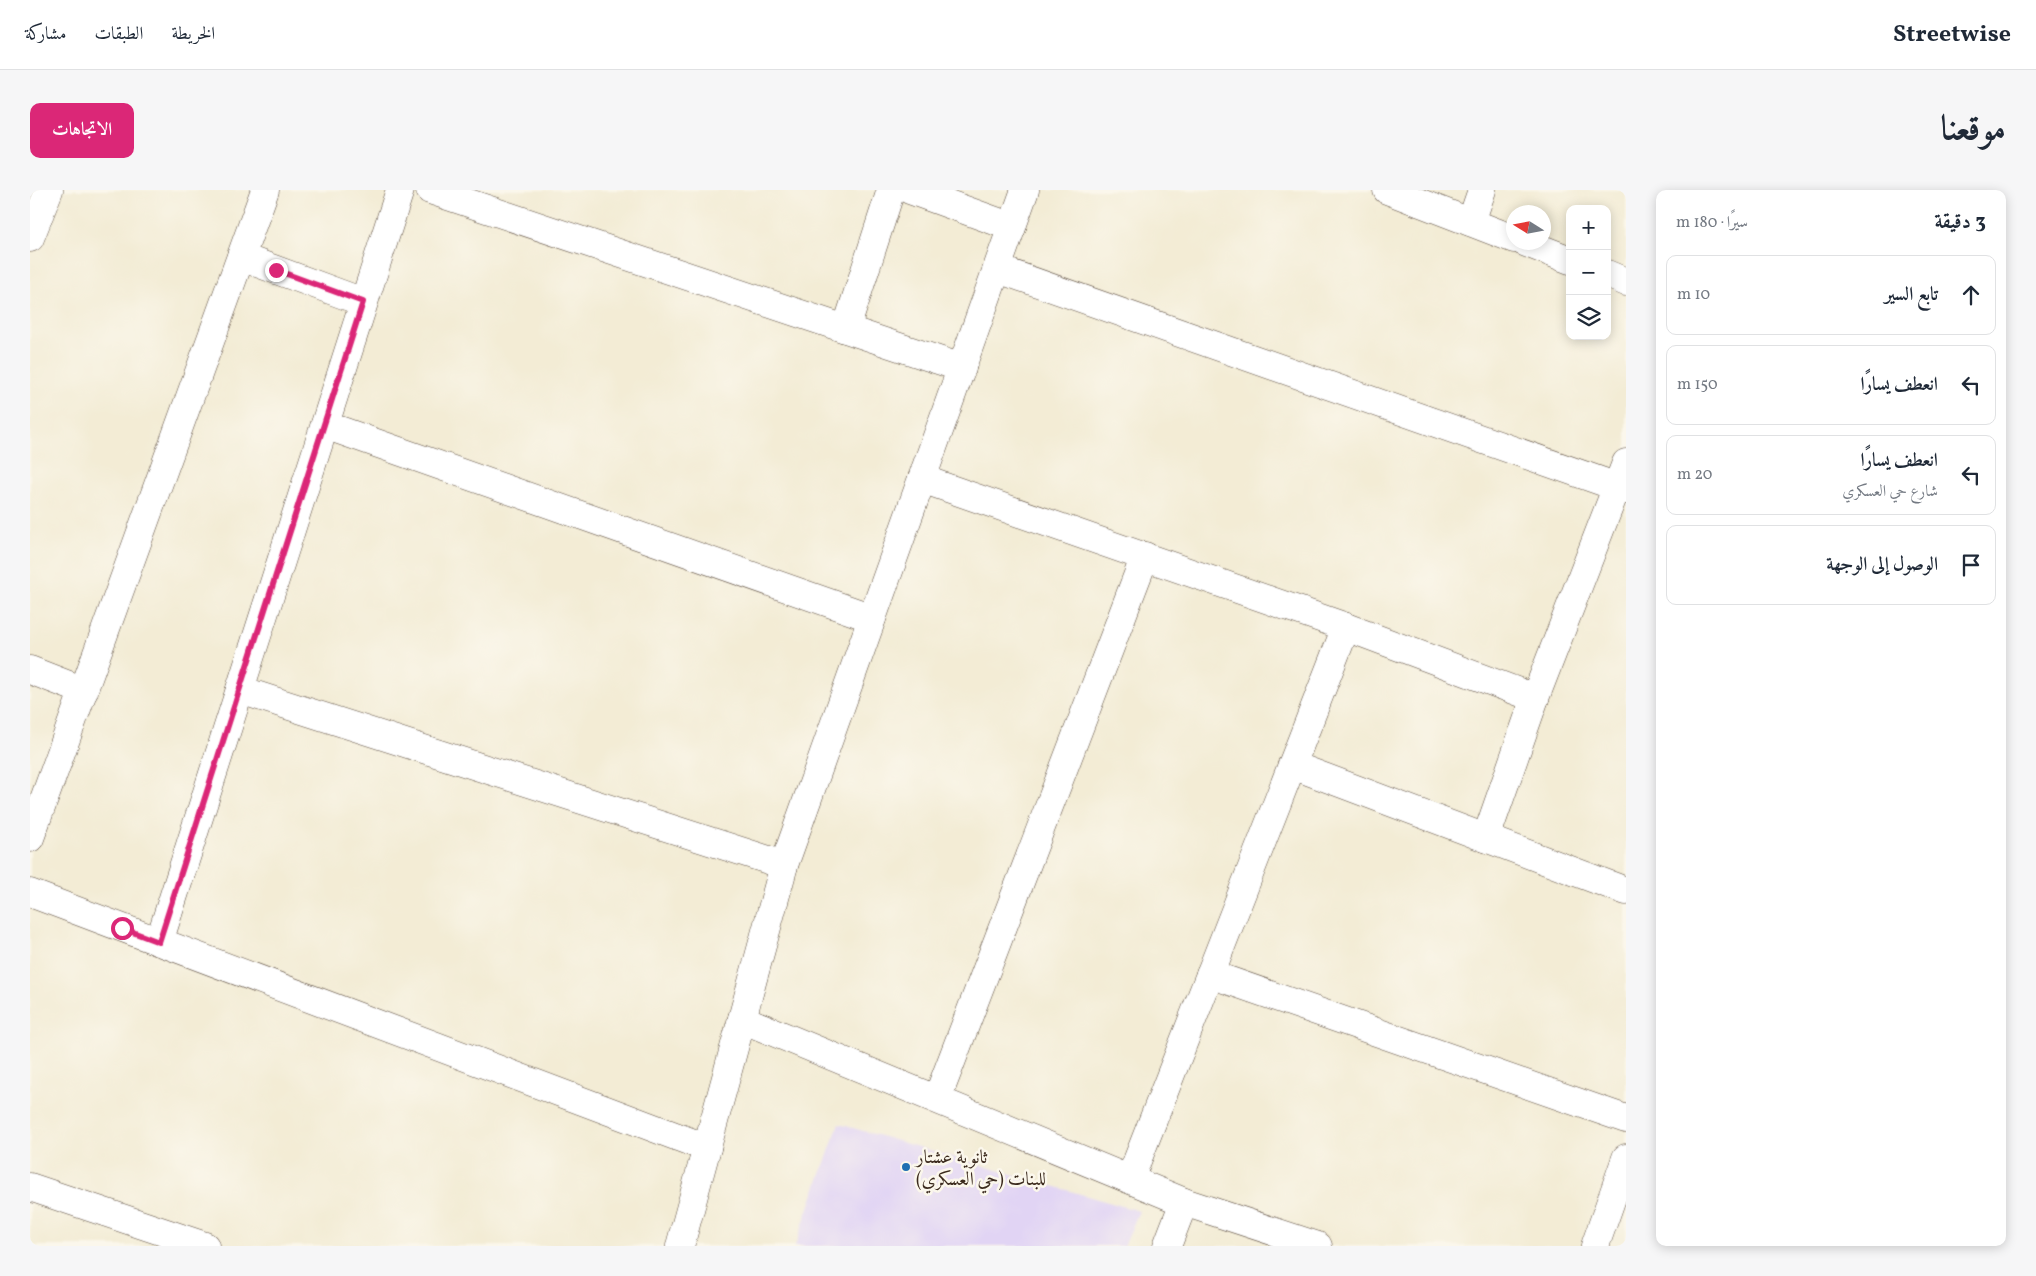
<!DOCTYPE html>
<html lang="ar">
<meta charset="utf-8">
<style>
:root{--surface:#fff;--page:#f6f6f7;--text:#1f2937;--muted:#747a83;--line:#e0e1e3;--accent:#db2777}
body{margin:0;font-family:Vollkorn,Amiri,serif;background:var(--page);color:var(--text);direction:rtl}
.controls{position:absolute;right:15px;top:15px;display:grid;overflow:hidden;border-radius:10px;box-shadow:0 2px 12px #0003}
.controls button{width:45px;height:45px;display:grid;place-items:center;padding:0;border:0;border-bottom:1px solid var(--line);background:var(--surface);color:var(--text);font:25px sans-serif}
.compass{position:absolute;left:1476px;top:15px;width:45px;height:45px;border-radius:50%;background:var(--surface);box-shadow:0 2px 12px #0003;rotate:281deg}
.stop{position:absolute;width:15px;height:15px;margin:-11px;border:4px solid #db2777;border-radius:50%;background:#fff}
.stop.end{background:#db2777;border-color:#fff;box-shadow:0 1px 5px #0008}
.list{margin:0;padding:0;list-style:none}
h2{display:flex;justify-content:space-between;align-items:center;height:65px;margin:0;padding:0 20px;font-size:21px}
h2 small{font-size:16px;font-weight:400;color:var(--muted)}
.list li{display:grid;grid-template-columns:32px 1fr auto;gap:15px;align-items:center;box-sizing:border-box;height:80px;margin:0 10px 10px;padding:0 10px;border:1px solid var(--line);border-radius:10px}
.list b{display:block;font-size:19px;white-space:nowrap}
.list p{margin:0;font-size:16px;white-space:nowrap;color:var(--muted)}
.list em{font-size:16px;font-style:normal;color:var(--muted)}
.icon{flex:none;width:28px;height:28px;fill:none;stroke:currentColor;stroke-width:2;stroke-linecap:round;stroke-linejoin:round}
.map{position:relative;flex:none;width:1596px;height:1056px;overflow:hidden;direction:ltr;border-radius:10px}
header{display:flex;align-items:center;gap:30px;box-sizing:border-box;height:70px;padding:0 25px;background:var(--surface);border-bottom:1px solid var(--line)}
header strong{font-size:24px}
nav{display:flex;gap:28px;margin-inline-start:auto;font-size:18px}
.intro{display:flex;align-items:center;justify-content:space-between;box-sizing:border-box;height:120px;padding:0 30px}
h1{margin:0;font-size:35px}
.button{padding:12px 22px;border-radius:10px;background:var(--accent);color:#fff;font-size:18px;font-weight:700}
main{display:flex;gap:30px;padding:0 30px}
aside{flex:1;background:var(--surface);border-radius:10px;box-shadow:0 2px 12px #0003}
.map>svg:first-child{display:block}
.built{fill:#e1d4f4}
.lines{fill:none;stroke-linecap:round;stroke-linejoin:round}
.minor-casing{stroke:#574739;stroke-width:29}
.minor{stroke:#fff;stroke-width:28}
.route{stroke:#db2777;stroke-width:6}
.poi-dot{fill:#1f6fb2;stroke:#fbf7ec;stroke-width:2}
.labels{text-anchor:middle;stroke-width:5;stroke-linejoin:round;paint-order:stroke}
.poi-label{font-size:19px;fill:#3b2a1e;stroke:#fbf7ec;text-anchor:start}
</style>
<header>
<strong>Streetwise</strong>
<nav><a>الخريطة</a><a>الطبقات</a><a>مشاركة</a></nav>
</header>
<div class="intro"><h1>موقعنا</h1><a class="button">الاتجاهات</a></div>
<main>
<aside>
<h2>3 دقيقة<small>سيرًا · 180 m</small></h2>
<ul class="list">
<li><svg class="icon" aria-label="ahead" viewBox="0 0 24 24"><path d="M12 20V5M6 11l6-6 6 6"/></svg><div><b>تابع السير</b></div><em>10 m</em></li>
<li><svg class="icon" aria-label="left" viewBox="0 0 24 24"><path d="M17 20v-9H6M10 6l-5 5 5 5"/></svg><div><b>انعطف يسارًا</b></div><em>150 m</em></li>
<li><svg class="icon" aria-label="left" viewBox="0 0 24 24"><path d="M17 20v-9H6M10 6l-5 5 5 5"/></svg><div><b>انعطف يسارًا</b><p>شارع حي العسكري</p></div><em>20 m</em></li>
<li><svg class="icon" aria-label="arrive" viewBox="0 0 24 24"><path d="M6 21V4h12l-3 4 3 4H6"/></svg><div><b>الوصول إلى الوجهة</b></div></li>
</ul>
</aside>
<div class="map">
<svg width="1596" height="1056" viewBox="0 0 1596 1056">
<rect width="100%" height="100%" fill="#fbf7ec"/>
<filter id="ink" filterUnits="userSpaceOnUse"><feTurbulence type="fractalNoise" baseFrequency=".02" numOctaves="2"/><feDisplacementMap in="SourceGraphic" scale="10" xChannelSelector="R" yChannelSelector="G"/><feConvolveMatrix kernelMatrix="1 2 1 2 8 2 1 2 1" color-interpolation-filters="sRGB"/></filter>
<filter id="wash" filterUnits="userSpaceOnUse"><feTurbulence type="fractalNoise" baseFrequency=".0096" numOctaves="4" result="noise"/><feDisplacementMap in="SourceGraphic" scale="20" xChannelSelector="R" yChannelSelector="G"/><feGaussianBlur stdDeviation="1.12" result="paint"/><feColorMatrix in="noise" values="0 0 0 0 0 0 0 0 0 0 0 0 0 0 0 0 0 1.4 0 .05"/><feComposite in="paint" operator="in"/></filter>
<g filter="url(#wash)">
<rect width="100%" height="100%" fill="#f3ecd5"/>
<path class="built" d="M809 934 1109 1021 1094 1056H765Z"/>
</g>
<g filter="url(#ink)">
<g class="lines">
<g class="minor-casing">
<g id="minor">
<path d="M400 0 932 178"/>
<path d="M880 0 982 37"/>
<path d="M1357 0 1484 49"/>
<path d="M1441 32 1452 0"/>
<path d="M0 48 19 0"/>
<path d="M1494 52 1540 70"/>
<path d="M211 67 333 112"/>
<path d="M968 79 1596 300"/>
<path d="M1577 84 1596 92"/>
<path d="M816 139 861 0"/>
<path d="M295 235 842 428"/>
<path d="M892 289 1316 437 1505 508"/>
<path d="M0 480 54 501"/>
<path d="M210 500 754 675"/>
<path d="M1262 575 1596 701"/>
<path d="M0 648 235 0"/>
<path d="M1456 648 1505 508 1596 273"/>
<path d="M0 703 677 958"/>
<path d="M129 752 370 0"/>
<path d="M1180 784 1596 929"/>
<path d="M712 829 1154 1012 1288 1056"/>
<path d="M907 909 1115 366"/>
<path d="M1100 989 1316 437"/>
<path d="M0 997 175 1056"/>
<path d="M650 1056 754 675 995 0"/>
<path d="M1137 1056 1154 1012"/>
<path d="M1565 1056 1596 968"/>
</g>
</g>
<use href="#minor" class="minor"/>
</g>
</g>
<g class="lines" filter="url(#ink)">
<path class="route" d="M92 738 129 752 333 112 246 80"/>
</g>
<circle class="poi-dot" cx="876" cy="977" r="5"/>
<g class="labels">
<g class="poi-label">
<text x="886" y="973">ثانوية عشتار<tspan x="886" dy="22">للبنات (حي العسكري)</tspan></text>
</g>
</g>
</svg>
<div class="controls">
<button>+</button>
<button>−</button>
<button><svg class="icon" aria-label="layers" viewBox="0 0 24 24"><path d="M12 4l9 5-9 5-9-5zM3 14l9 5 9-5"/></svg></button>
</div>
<svg class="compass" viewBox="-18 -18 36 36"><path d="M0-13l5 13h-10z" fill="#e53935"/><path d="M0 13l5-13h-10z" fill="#747a83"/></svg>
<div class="stop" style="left:92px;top:738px"></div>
<div class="stop end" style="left:246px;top:80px"></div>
</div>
</main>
